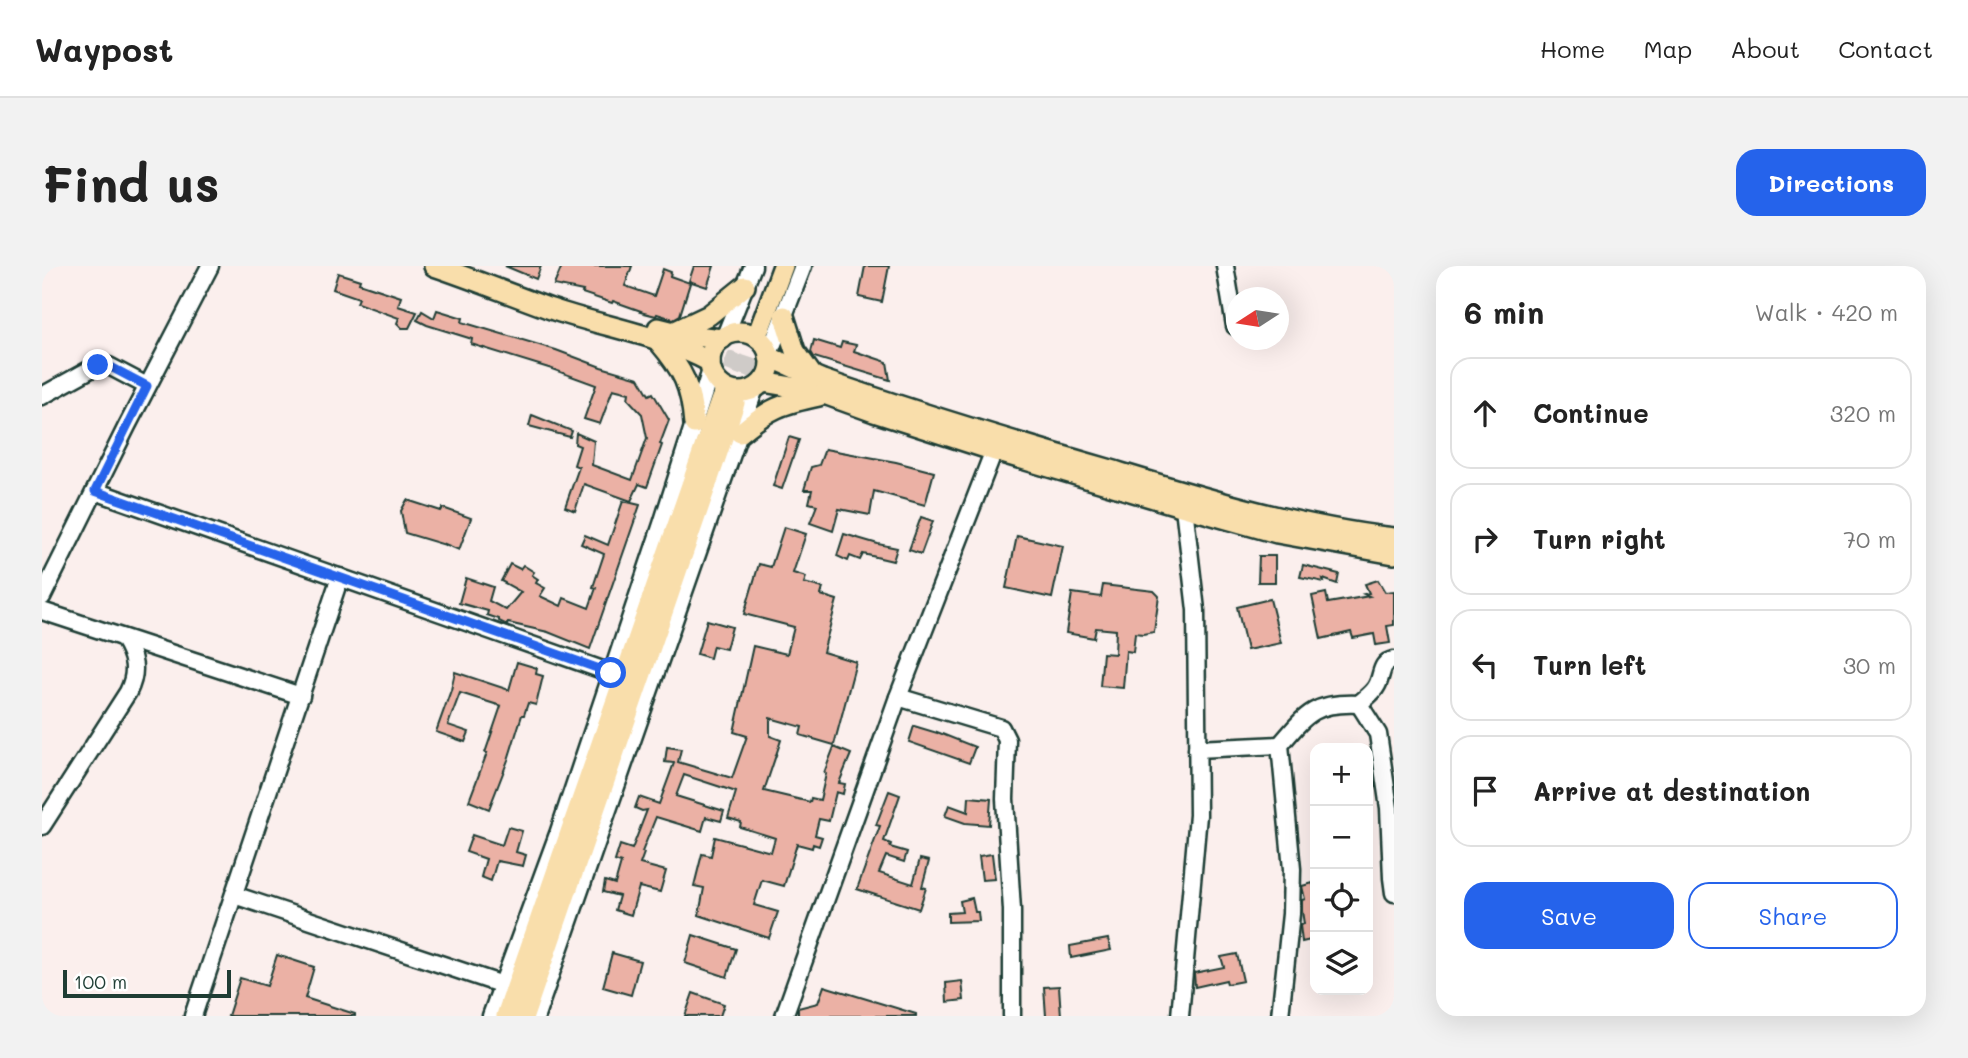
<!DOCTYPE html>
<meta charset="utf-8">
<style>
:root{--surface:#fff;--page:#f2f2f2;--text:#222;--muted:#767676;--line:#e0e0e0;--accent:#2563eb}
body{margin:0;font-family:Mali,sans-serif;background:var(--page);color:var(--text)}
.controls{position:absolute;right:21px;bottom:21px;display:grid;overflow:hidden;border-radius:14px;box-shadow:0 7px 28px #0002}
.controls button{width:63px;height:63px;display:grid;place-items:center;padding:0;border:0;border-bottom:2px solid var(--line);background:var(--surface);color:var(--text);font:35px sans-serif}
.compass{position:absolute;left:1184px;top:21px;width:63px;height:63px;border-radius:50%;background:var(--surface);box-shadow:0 7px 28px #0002;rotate:258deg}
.scale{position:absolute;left:21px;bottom:18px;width:168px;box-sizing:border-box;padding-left:7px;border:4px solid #1f3d34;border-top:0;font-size:19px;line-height:24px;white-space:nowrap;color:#1f3d34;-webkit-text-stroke:5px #fff;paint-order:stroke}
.stop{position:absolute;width:21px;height:21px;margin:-16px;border:5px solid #2563eb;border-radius:50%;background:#fff}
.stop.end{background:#2563eb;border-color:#fff;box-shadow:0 2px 7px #0008}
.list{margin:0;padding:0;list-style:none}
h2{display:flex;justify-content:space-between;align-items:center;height:91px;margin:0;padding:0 28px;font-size:30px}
h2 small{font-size:23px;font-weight:400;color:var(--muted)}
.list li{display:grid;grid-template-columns:46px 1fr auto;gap:21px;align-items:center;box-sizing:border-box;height:112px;margin:0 14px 14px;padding:0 14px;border:2px solid var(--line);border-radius:21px}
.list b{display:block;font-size:26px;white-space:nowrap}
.list em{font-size:23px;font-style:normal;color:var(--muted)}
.actions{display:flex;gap:14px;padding:21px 28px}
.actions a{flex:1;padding:16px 0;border:2px solid var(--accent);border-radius:21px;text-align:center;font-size:24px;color:var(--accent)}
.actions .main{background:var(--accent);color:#fff}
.icon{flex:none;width:38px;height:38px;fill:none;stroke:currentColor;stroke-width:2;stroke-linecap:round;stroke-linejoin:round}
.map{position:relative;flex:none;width:1352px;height:750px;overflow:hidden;border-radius:21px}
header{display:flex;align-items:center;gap:42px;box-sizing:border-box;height:98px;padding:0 35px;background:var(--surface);border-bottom:2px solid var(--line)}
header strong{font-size:33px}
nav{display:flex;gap:38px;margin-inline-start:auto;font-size:24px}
.intro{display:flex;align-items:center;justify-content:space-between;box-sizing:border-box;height:168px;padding:0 42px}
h1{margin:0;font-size:49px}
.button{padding:18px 32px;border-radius:21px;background:var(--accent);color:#fff;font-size:24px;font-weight:700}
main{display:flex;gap:42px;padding:0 42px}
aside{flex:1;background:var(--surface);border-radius:21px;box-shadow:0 7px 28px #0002}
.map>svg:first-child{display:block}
.building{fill:#ebb1a5;stroke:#1f3d34;stroke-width:2}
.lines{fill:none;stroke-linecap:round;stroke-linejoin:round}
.major-tunnel{stroke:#cfcbc8;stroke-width:19;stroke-dasharray:19 10;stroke-linecap:butt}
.minor-casing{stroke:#1f3d34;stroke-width:21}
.major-casing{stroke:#1f3d34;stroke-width:24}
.minor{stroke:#fff;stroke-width:16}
.major{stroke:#f9deab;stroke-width:19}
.route{stroke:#2563eb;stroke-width:9}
</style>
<header>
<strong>Waypost</strong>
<nav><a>Home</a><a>Map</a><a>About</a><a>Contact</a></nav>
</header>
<div class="intro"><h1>Find us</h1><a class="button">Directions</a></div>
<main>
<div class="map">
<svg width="1352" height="750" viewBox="0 0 1352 750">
<rect width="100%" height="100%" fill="#fbefed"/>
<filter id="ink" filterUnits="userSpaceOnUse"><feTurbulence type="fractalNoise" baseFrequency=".0143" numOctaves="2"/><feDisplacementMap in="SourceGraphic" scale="14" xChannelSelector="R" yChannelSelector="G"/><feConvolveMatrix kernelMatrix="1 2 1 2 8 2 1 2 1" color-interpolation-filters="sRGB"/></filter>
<g filter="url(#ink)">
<g class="building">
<path d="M463 0H499L494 13Z"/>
<path d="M520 0H590L583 20 612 30 621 3 629 6 628 10 648 17 638 49 631 53 615 48 614 50 598 46 599 45 571 35 570 37 540 27 541 25 512 19Z"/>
<path d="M652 0H672L665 21 647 15Z"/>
<path d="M823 0H847L840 36 817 31Z"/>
<path d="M296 7 318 14 317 17 359 31 356 40 375 46 367 62H360L355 57 357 52 315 37 317 32 291 23Z"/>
<path d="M395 44 421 52 420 56 514 84 559 101 597 112 607 129 611 127 627 154 618 178 620 179 605 221 597 218 589 235 542 218 533 245 523 241 537 201 532 199 538 180 533 178 534 167 552 175 550 199 590 214 605 172 600 148 586 133 587 127 571 123 558 158 542 153 554 119 510 103 429 78 430 73 385 59 375 54 380 45 392 52Z"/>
<path d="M772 74 798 82 800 76 814 79 812 85 845 96 848 114 772 91 769 86Z"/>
<path d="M490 149 530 165 528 171 487 160Z"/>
<path d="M747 171 757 174 740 223 731 220Z"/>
<path d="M783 183 854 196 892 206 883 239 832 225 828 249 797 243 791 265 768 257 775 239 767 237 770 224H762L769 201 777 199Z"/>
<path d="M365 234 399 245 401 242 429 252 417 284 403 278V279L363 267 359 245Z"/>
<path d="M581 235 598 239 548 383 506 366 466 357 465 359 457 355V353L445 349 446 345 417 337 424 312 451 321 447 335 464 344 479 326 459 315 468 298 478 303 481 299 492 306 490 309 496 313 494 317 503 322 498 330 519 340 522 332 547 342 554 322 551 321 562 288 539 278 543 269 566 279Z"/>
<path d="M879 251 891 255 879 288 867 284Z"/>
<path d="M742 261 764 268 751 307 764 311 762 317 781 322 779 329 795 334 781 386 814 396 792 479 758 469 760 461 728 452V470L739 474 722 525 768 536 769 532 778 534 784 508 782 507 792 481 809 488 797 517 803 518 801 528 794 526 787 555 777 553 773 569 780 571 777 580 771 578 770 582 755 578 742 620 720 614 712 639 736 646 727 672 657 649 662 622 652 620 660 588 669 590 673 571 729 586 733 572 698 561 699 556 686 552 694 526 642 509 634 530 682 545 679 555 664 551 660 565 614 551 600 586 602 587 598 598 624 605 618 626 597 621 589 649 573 644 577 630 561 626 563 615 573 618 579 597 573 595 578 579 590 583 605 544 600 545 593 542 597 531 617 538 632 497 623 496 625 481 639 483 636 496 690 512 705 470 692 466 711 380 745 388 752 361 702 348 717 298 729 301Z"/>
<path d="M802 268 836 278 855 282 851 295 821 288 818 294 808 290 806 295 795 290Z"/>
<path d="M975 270 1021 280 1010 332 964 322Z"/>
<path d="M1217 290H1233V316H1216Z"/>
<path d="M1261 299 1297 308 1295 318 1281 313 1282 316 1258 311Z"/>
<path d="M1336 314 1343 326 1352 325V359L1345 360 1348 377 1334 379 1332 368 1311 372 1309 366 1279 373 1270 330 1284 327 1286 337 1327 330 1322 328 1327 327 1323 318Z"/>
<path d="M1061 319 1112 325 1117 330 1112 366 1101 368 1093 367 1091 386 1084 385 1081 422 1058 420 1061 387 1073 388 1074 364 1054 362 1052 372 1024 367 1030 327 1059 331Z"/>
<path d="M1228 333 1239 377 1205 384 1195 341Z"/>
<path d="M665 354 690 361 684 383 671 380 668 392 655 388Z"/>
<path d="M475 396 495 402 494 408 501 410 494 439 486 437 482 449H480L466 494 447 543 427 535 445 487H443L459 440 418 427 406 459 427 466 423 476 394 466 409 424 413 406 467 424Z"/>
<path d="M872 460 895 467V466L933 481 927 497 867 476Z"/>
<path d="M847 525 858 529 842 575 849 578 848 581 865 586 862 596 844 590 837 607 871 618 878 593 887 595 880 621 884 622 877 643 815 623 838 560 834 559Z"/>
<path d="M927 531 949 533 947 559 923 557 903 550 907 539 926 546Z"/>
<path d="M466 561 480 565 474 586 484 589 481 600 455 595 449 615 439 611 444 593 424 586 430 569 460 579Z"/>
<path d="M950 588 953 613 940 614 937 590Z"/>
<path d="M1271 617 1273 625V673L1260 676 1258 659 1262 658 1260 645V634L1263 633 1260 620Z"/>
<path d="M930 632 933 646H936L937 655 906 656V647L920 646 918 635Z"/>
<path d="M651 669 694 683 685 711 643 697Z"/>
<path d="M1066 673 1069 684 1029 692 1028 680Z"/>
<path d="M570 687 598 695 589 729 561 721Z"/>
<path d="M1195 688 1201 715 1185 718 1184 714 1153 721 1152 707 1182 701 1179 691Z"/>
<path d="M235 689 272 701 263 732 313 748V750H186L198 712 225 720Z"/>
<path d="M920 715 922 734 905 736 904 717Z"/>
<path d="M782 720 874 748V750H756V742L776 737Z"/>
<path d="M1017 720 1019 750H1004L1002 721Z"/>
<path d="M651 727 682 738 678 750H643Z"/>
</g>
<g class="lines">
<g class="major-tunnel">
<path d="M679 133 698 82"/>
<path d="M693 137 718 62"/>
</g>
<g class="minor-casing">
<g id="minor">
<path d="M1183 0 1193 60"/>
<path d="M683 70 711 0"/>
<path d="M727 88 761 0"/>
<path d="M0 130 56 99 67 100 105 120"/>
<path d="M53 225 569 407"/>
<path d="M0 331 85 160 168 0"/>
<path d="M0 345 259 430"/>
<path d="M856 431 959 462 965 474 963 533 970 644V750"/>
<path d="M1317 438 1336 468 1347 542 1350 612 1352 627"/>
<path d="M1155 483 1238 479"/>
<path d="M0 560 86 426C96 406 93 391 81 372"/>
<path d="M192 629 461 719"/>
<path d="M151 750 298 311"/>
<path d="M449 750 516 568 620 258 669 104"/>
<path d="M494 750 713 122"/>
<path d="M742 750 856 431 956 174"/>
<path d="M1138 750 1156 549 1154 344 1142 241"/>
<path d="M1238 750 1249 648 1250 603 1238 479C1265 447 1273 436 1317 438 1322 433 1331 427 1334 421 1341 411 1337 396 1352 394"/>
</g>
</g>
<g class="major-casing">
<g id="major">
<path d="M392 0C431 13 470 29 509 43 562 61 619 69 668 96"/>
<path d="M742 50 753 85 770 109"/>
<path d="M616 62 644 69 680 73"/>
<path d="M718 62 741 0"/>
<path d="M631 66 667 49 703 20"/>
<circle cx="698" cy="96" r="30"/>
<path d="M617 76C641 104 649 120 652 158"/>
<path d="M727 91C745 98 763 107 781 114 876 147 972 176 1069 204 1162 232 1256 261 1352 272"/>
<path d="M721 116 774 125 832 146 953 185 1142 241 1235 267 1352 288"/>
<path d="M698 167C728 142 739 138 777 130"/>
<path d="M464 750 679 133"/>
<path d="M482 750 693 137"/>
</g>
</g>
<use href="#minor" class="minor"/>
<use href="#major" class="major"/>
</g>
</g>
<g class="lines" filter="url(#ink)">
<path class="route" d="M56 99 67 100 105 120 53 225 569 407"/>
</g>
</svg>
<div class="controls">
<button>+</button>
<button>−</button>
<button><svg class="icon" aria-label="locate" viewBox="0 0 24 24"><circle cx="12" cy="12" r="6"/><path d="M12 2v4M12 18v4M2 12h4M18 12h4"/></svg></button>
<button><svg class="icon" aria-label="layers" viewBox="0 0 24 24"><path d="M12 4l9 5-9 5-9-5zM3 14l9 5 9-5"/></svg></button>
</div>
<svg class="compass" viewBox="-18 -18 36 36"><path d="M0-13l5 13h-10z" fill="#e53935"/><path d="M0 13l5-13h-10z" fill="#767676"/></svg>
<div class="scale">100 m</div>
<div class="stop" style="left:569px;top:407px"></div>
<div class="stop end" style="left:56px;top:99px"></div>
</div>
<aside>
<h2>6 min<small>Walk · 420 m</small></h2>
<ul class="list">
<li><svg class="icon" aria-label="ahead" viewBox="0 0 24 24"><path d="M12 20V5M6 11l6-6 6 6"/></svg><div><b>Continue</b></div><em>320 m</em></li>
<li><svg class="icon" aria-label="right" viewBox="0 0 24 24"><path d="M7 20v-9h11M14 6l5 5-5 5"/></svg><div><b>Turn right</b></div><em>70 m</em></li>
<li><svg class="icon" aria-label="left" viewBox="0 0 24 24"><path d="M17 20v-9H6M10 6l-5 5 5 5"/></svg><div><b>Turn left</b></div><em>30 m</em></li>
<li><svg class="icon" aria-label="arrive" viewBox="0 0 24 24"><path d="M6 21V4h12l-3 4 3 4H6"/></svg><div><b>Arrive at destination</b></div></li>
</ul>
<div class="actions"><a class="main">Save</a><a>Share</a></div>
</aside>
</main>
